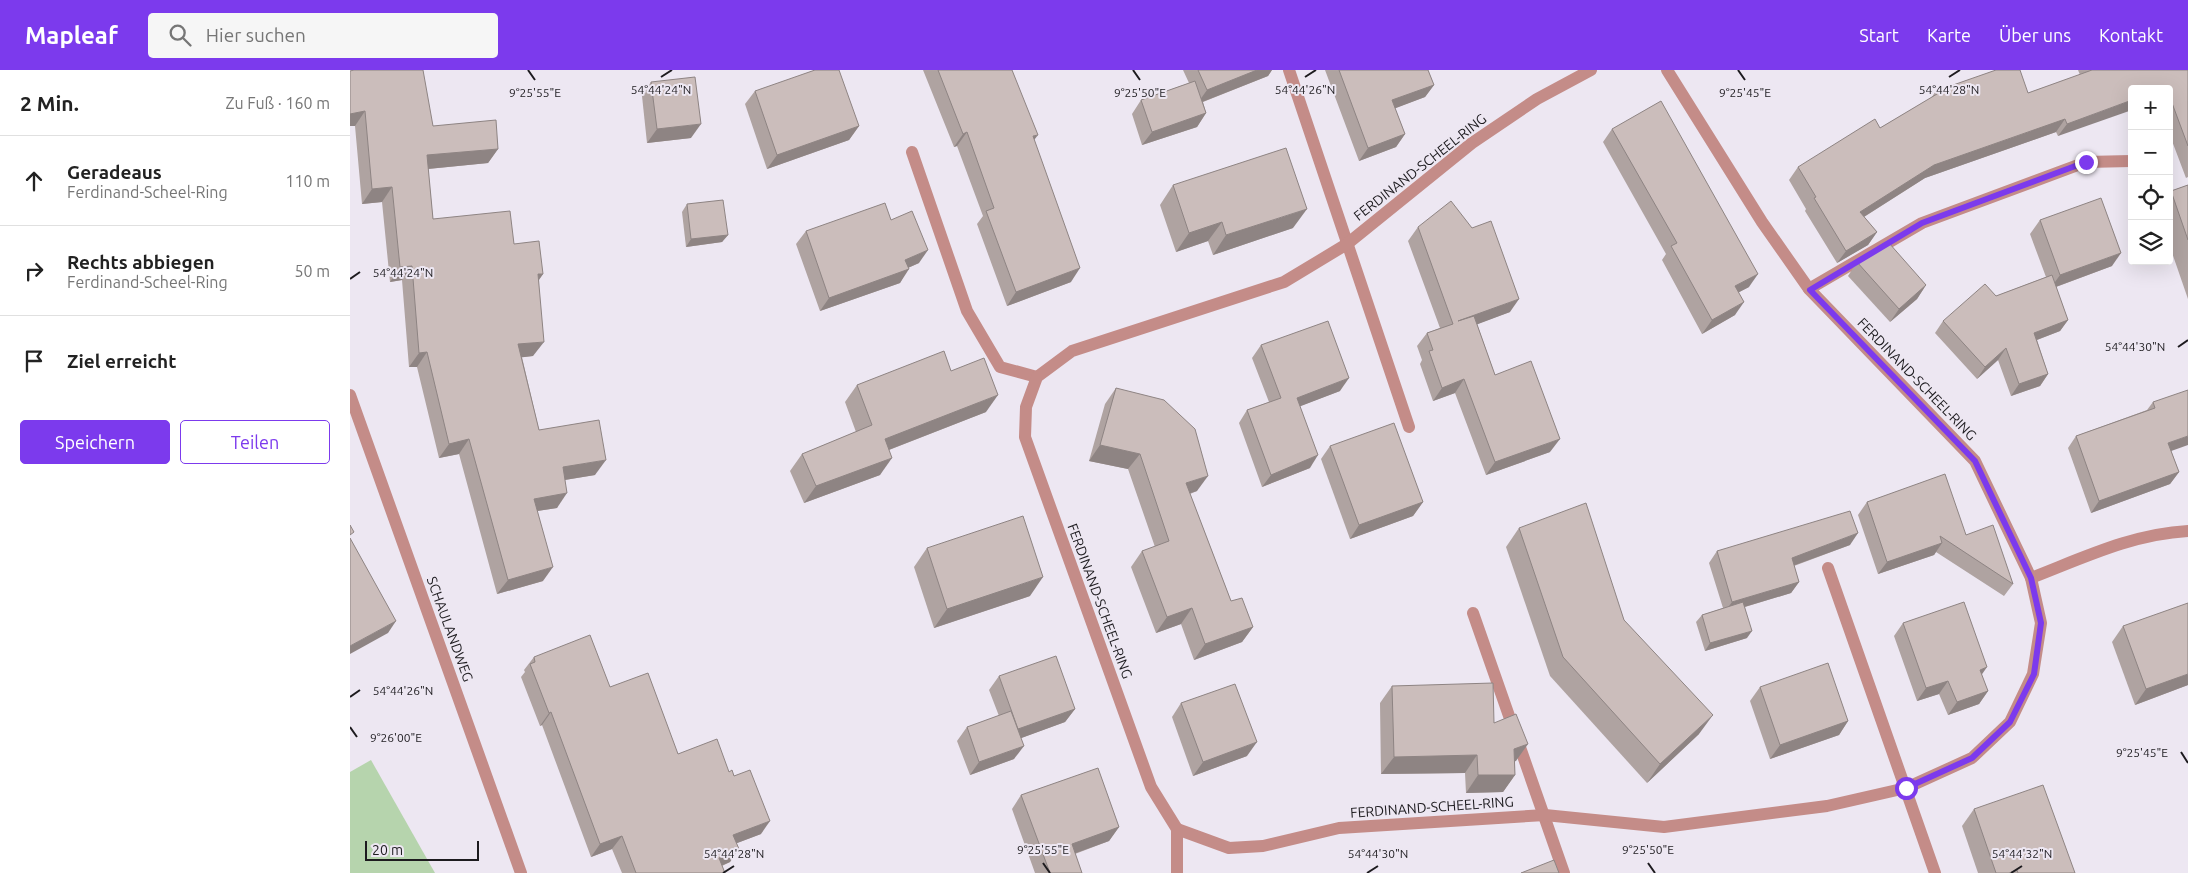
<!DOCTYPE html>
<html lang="de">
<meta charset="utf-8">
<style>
:root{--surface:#fff;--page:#f6f6f6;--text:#222;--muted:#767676;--line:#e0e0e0;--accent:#7c3aed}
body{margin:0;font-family:Ubuntu,sans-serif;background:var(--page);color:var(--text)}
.controls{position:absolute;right:15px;top:15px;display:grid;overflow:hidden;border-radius:5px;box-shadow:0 5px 20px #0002}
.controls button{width:45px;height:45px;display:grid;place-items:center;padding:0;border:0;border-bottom:1px solid var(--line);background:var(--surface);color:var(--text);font:25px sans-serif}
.scale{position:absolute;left:15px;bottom:12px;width:114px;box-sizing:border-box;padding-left:5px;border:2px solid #1d1b1f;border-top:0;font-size:14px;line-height:18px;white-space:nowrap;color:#1d1b1f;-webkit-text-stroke:4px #ede7f2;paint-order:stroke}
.stop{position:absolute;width:15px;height:15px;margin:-11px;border:4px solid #7c3aed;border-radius:50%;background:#fff}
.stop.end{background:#7c3aed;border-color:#fff;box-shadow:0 1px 5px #0008}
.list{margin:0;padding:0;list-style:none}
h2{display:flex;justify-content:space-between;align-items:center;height:65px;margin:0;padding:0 20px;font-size:21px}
h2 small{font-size:16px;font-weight:400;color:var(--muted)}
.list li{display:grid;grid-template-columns:32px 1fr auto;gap:15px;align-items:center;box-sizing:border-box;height:90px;padding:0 20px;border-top:1px solid var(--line)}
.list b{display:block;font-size:19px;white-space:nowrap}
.list p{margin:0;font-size:16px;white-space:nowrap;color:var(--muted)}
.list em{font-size:16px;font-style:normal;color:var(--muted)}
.actions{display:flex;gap:10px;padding:15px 20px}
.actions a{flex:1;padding:11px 0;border:1px solid var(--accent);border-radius:5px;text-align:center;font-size:18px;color:var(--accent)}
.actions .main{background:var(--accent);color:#fff}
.icon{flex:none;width:28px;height:28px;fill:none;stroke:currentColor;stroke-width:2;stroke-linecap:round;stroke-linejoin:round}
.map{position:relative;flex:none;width:1838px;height:803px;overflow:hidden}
header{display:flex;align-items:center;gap:30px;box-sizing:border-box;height:70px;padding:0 25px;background:var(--accent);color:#fff}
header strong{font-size:24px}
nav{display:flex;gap:28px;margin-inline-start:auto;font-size:18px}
.search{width:350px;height:45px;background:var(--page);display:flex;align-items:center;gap:12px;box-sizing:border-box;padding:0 18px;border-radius:5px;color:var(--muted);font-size:19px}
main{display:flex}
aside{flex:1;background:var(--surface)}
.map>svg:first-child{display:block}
.green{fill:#b6d4ad}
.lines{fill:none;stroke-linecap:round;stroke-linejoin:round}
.minor{stroke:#c48c88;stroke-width:12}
.wall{fill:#afa3a1}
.shaded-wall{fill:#8e8483}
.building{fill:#cbbdbb;stroke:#8e8483}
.route{stroke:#7c3aed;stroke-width:6}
.ticks{fill:none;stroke:#1d1b1f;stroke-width:2}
.labels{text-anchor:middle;stroke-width:4;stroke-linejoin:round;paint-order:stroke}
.street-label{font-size:14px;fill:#1d1b1f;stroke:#ede7f2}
.ticks-label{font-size:12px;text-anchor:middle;fill:#1d1b1f;stroke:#ede7f2;stroke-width:4;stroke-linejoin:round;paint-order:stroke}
</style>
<header>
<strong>Mapleaf</strong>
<div class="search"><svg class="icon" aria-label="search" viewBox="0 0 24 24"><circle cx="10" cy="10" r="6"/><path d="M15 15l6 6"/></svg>Hier suchen</div>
<nav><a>Start</a><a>Karte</a><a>Über uns</a><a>Kontakt</a></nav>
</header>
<main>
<aside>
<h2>2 Min.<small>Zu Fuß · 160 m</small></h2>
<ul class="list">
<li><svg class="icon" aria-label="ahead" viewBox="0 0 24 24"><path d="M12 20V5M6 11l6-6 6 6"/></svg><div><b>Geradeaus</b><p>Ferdinand-Scheel-Ring</p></div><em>110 m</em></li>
<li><svg class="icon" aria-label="right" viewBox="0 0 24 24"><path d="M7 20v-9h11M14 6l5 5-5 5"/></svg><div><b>Rechts abbiegen</b><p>Ferdinand-Scheel-Ring</p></div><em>50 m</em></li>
<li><svg class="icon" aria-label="arrive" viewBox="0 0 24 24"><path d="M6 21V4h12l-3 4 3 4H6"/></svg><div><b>Ziel erreicht</b></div></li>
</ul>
<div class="actions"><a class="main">Speichern</a><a>Teilen</a></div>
</aside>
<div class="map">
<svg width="1838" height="803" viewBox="0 0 1838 803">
<rect width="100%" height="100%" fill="#ede7f2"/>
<path class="green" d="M21 690 85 803H0V702Z"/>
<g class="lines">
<g class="minor">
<path d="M939 0 1059 357"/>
<path d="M562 82 617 241 650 297 687 307"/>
<path d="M1459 219 1572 153 1736 92 1781 91"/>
<path d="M0 325 171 803"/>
<path d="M1478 498 1585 803"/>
<path d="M1681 508C1733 488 1782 464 1838 461"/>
<path d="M1123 543 1214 803"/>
<path d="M827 759 879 778 913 776 989 758 1195 745 1314 757 1477 736 1556 718 1622 688 1660 652 1683 604 1691 553 1681 508 1625 391 1459 219 1412 152 1317 0"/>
<path d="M827 803V759L801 717 675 367 676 337 687 307 722 281 934 212 997 174 1122 73 1187 29 1241 0"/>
</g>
</g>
<g class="wall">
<path d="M573 0H662L684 70 721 212 657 236 627 154 633 146 607 76 604 77Z"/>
<path d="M833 0H922L918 6 853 32 856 43 847 57 792 75 782 44 791 30 839 13Z"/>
<path d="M975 0H1078L1084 15 1075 27 1045 38 1055 64 1046 77 1009 91Z"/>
<path d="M1728 0H1838V107L1836 108 1819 63V19H1782L1708 66 1706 62 1575 108 1514 147 1527 162 1518 175 1487 193 1455 141 1456 139 1439 110 1448 97 1530 58 1581 28 1586 21 1678 23 1730 5Z"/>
<path d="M0 1 83 56 148 79 138 93 78 99 83 149 164 174 193 204 189 210 183 286 172 287 189 360 245 405 215 410 207 438 187 441 193 511 147 524 109 384 89 388 67 297H59L52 210 40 212 32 132 12 134 5 56H0Z"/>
<path d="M301 12 341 68 297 73 292 26Z"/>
<path d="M405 21 509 56 499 70 417 99 395 34Z"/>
<path d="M1262 59 1399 217 1389 222 1385 245 1352 264 1312 190 1316 184 1253 72Z"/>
<path d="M823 115 943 158 863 185 858 171 826 182 810 135Z"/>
<path d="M1838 115V229L1819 174V124L1821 121Z"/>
<path d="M337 134 378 165 372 172 336 177 332 142Z"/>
<path d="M541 150 569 193 558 198 550 213 470 241 446 174 456 161Z"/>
<path d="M1690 150 1762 196 1706 217 1718 250 1710 261 1687 270 1698 304 1690 316 1661 326 1648 290 1627 309 1585 263 1593 251 1646 226 1696 207 1680 164Z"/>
<path d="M1068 157 1160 242 1127 254 1145 305 1200 382 1136 405 1105 323 1083 331 1070 294 1072 290 1067 276 1077 263 1090 258 1058 171Z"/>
<path d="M1507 192 1576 215 1567 229 1540 252 1498 206Z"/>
<path d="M911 275 990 321 950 336 960 398 912 417 889 353 897 340 919 332 902 288Z"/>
<path d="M601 301 636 342 539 380 530 405 454 433 440 401 452 384 506 362 495 332 507 315Z"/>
<path d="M766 318 847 421 840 424 881 531 903 557 892 572 844 590 831 554 806 563 781 497 792 481 805 477 778 399 739 391 755 334Z"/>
<path d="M1803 332 1829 402 1820 414 1741 443 1718 378 1726 366 1797 340Z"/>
<path d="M980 376 1073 432 1063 446 1000 469 971 389Z"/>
<path d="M1517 432 1616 465 1663 514 1654 526 1586 482 1584 485 1528 504 1508 445Z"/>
<path d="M1169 458 1274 550 1349 664 1297 713 1200 606 1156 477Z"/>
<path d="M1500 475 1444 496 1449 512 1441 523 1395 537 1397 568 1355 581 1346 552 1352 545 1373 538 1359 493 1367 481Z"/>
<path d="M577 478 680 526 584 558 564 497Z"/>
<path d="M1553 553 1631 605 1638 621 1629 634 1598 645 1589 624 1567 631 1544 566Z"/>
<path d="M1773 556 1838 615 1785 635 1762 572Z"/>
<path d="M184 587 260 617 328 684 379 702 384 706 411 764 387 773 380 792 372 796 375 803H272L262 779 241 787 192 655 190 656 171 607 175 602 174 600Z"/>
<path d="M649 606 725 639 715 652 671 668 664 689 620 705 607 671 617 657 649 646 639 620Z"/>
<path d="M1042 616 1144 653 1166 691H1165V705L1153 722 1116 723 1115 703 1031 704 1030 633Z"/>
<path d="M1410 617 1498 651 1489 665 1420 689 1400 631Z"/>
<path d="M831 633 897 686 843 706 822 647Z"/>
<path d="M671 725 769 757 759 771 725 784 732 803H685L662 739Z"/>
<path d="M1624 739 1725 803H1628L1612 756Z"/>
</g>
<g class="shaded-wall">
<path d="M907 0H922L918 6 847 34 857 20Z"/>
<path d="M1084 15 1075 27 1033 43 1042 30Z"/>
<path d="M1782 30V40L1708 66 1717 54Z"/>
<path d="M15 41 5 56H0V44Z"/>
<path d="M856 43 847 57 792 75 802 62Z"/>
<path d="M1715 49 1706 62 1575 108 1501 155 1510 142 1584 95Z"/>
<path d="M351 54 341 68 297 73 307 59Z"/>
<path d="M509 56 499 70 417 99 427 85Z"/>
<path d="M617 62 607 76 604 77 613 64Z"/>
<path d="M1055 64 1046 77 1009 91 1018 78Z"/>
<path d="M688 65 678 78 683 66Z"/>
<path d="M148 79 138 93 67 100 77 85Z"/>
<path d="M42 117 32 132 12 134 22 119Z"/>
<path d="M957 139 943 158 863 185 876 165Z"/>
<path d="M872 152 858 171 826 182 839 163Z"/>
<path d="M1527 162 1518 175 1487 193 1496 181Z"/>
<path d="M378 165 372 172 336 177 341 169Z"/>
<path d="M578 180 569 193 546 203 555 190Z"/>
<path d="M1771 183 1762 196 1700 219 1710 205Z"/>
<path d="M62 196 52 210 40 212 50 197Z"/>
<path d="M730 198 721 212 657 236 666 222Z"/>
<path d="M559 199 550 213 470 241 479 228Z"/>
<path d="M188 204H193L183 218Z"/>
<path d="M1408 204 1399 217 1376 229 1385 216Z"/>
<path d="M1576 215 1567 229 1540 252 1549 239Z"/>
<path d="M1169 229 1160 242 1099 265 1108 251Z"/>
<path d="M1394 232 1385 245 1352 264 1362 250Z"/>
<path d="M1718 250 1710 261 1676 274 1684 263Z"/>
<path d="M194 272 183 286 158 289 168 274Z"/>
<path d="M1656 278 1648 290 1627 309 1635 297Z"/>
<path d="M77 282 67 297H59L69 283Z"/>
<path d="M1698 304 1690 316 1661 326 1669 314Z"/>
<path d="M999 308 990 321 938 341 947 328Z"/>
<path d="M1114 309 1105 323 1083 331 1092 318Z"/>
<path d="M648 325 636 342 523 386 535 369Z"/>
<path d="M1838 366V375L1810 385 1818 373Z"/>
<path d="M119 369 109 384 89 388 99 374Z"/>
<path d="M1210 369 1200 382 1136 405 1145 392Z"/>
<path d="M750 375 790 384 778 399 739 391Z"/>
<path d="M968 385 960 398 912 417 921 405Z"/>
<path d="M542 388 530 405 454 433 466 416Z"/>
<path d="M256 390 245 405 202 412 213 397Z"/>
<path d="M1829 402 1820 414 1741 443 1749 431Z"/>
<path d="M858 406 847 421 825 428 836 413Z"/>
<path d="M217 423 207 438 174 443 184 429Z"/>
<path d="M1073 432 1063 446 1000 469 1009 455Z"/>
<path d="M1508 463 1500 475 1434 499 1442 488Z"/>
<path d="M1592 473 1584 485 1528 504 1537 492Z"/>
<path d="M203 497 193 511 147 524 158 510Z"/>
<path d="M693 507 680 526 584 558 597 539Z"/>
<path d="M1449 512 1441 523 1374 543 1382 532Z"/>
<path d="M842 538 831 554 806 563 817 547Z"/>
<path d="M46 551 38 563 0 584V576Z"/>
<path d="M903 557 892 572 844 590 855 574Z"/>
<path d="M1402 561 1397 568 1355 581 1360 573Z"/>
<path d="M1637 597 1628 610 1630 600Z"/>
<path d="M1838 604V615L1785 635 1796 619Z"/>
<path d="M1598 611 1589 624 1567 631 1576 618Z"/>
<path d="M1638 621 1629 634 1598 645 1607 632Z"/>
<path d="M725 639 715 652 658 673 668 659Z"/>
<path d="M201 642 192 655 190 656 199 643Z"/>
<path d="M1363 645 1349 664 1297 713 1310 694Z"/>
<path d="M1498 651 1489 665 1420 689 1430 675Z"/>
<path d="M907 672 897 686 843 706 853 692Z"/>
<path d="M1178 674 1166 691 1152 696 1164 679Z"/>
<path d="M674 676 664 689 620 705 629 692Z"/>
<path d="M1127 685 1115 703 1031 704 1044 687Z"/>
<path d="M1128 705H1165L1153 722 1116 723Z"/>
<path d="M420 751 411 764 374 778 383 765Z"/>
<path d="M769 757 759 771 712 788 722 774Z"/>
<path d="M272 766 262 779 241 787 250 774Z"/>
<path d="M389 779 380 792 359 801 369 788Z"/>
</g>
<g class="building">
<path d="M4 0H73L83 56 146 50 148 79 77 85 83 149 160 141 164 174 189 171 193 204H188L194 272 168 274 189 360 249 350 256 390 213 397 217 423 184 429 203 497 158 510 119 369 99 374 77 282 69 283 62 196 50 197 42 117 22 119 15 41 0 44V1Z"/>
<path d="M465 0H489L509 56 427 85 405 21Z"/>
<path d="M588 0H662L688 65 683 66 730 198 666 222 636 141 644 138 617 62 613 64Z"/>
<path d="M848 0H907L857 20Z"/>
<path d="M989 0H1078L1084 15 1042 30 1055 64 1018 78Z"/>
<path d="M1646 0H1670L1678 23 1742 0H1838V76L1819 25V19H1817L1816 18 1813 19H1782V30L1717 54 1715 49 1584 95 1510 142 1527 162 1496 181 1464 128 1466 127 1448 97 1525 49 1530 58 1587 24 1586 21Z"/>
<path d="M345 7 351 54 307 59 301 12Z"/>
<path d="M845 11 856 43 802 62 791 30Z"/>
<path d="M1311 31 1408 204 1385 216 1394 232 1362 250 1321 176 1327 173 1262 59Z"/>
<path d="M936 78 957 139 876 165 872 152 839 163 823 115Z"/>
<path d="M1838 115V170L1821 121Z"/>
<path d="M1751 128 1771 183 1710 205 1690 150Z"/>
<path d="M373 130 378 165 341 169 337 134Z"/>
<path d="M1101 131 1122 158 1141 151 1169 229 1108 251 1124 246 1145 305 1181 291 1210 369 1145 392 1114 309 1092 318 1079 281 1083 280 1077 263 1103 254 1068 157Z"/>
<path d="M535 133 541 150 562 141 578 180 555 190 559 199 479 228 456 161Z"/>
<path d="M1539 173 1576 215 1549 239 1507 192Z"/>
<path d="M1702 205 1718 250 1684 263 1698 304 1669 314 1656 278 1635 297 1593 251 1635 214 1646 226Z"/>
<path d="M978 251 999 308 947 328 968 385 921 405 897 340 931 328 911 275Z"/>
<path d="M594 281 601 301 634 288 648 325 535 369 542 388 466 416 452 384 522 355 507 315Z"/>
<path d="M766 318 814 330 845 359 858 406 836 413 881 531 892 528 903 557 855 574 842 538 817 547 792 481 819 471 790 384 750 375Z"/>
<path d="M1838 320V366L1818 373 1829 402 1749 431 1726 366 1805 338 1803 332Z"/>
<path d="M1044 353 1073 432 1009 455 980 376Z"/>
<path d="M1595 404 1616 465 1643 455 1663 514 1590 466 1592 473 1537 492 1517 432Z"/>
<path d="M1236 433 1274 550 1363 645 1310 694 1213 587 1169 458Z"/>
<path d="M1500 441 1508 463 1442 488 1449 512 1382 532 1367 481Z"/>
<path d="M673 446 693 507 597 539 577 478Z"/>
<path d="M0 455 4 462 0 465Z"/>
<path d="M0 468 46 551 0 576Z"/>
<path d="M1393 532 1402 561 1360 573 1352 545Z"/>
<path d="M1614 532 1637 597 1630 600 1638 621 1607 632 1598 611 1576 618 1553 553Z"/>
<path d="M1838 533V604L1796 619 1773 556Z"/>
<path d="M240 565 260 617 298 603 328 684 367 669 379 702 382 700 384 706 400 700 420 751 383 765 389 779 369 788 375 803H286L272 766 250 774 201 642 199 643 180 594 185 592 184 587Z"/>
<path d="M706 586 725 639 668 659 649 606Z"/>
<path d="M1478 593 1498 651 1430 675 1410 617Z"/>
<path d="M1143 613 1144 653 1166 644 1178 674 1164 679 1165 705H1128L1127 685 1044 687 1042 616Z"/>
<path d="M885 614 907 672 853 692 831 633Z"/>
<path d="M661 641 674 676 629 692 617 657Z"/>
<path d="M748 698 769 757 722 774 732 803H700L671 725Z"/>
<path d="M1693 715 1725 803H1668L1667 800 1659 803H1646L1624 739Z"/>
<path d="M1204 790 1209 803H1171Z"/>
</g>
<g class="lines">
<path class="route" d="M1556 718 1622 688 1660 652 1684 604 1691 553 1681 508 1625 391 1460 220 1572 153 1736 92"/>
</g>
<path class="ticks" d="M178 0 185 10M783 0 790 10M1388 0 1395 10M311 7 322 0M955 7 966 0M1599 7 1610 0M0 209 10 202M1828 277 1838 270M0 627 10 620M0 657 7 667M1831 682 1838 693M693 793 700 803M1298 793 1305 803M373 803 384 796M1017 803 1028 796M1661 803 1672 796"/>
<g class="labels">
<g class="street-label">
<text transform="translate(1070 97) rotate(-38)" y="5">FERDINAND-SCHEEL-RING</text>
<text transform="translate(1567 309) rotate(46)" y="5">FERDINAND-SCHEEL-RING</text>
<text transform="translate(750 531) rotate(70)" y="5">FERDINAND-SCHEEL-RING</text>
<text transform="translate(100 559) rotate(70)" y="5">SCHAULANDWEG</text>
<text transform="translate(1082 737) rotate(-4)" y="5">FERDINAND-SCHEEL-RING</text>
</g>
</g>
<g class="ticks-label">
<text x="311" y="24">54°44'24"N</text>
<text x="955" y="24">54°44'26"N</text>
<text x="1599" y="24">54°44'28"N</text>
<text x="185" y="27">9°25'55"E</text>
<text x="790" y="27">9°25'50"E</text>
<text x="1395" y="27">9°25'45"E</text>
<text x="53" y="207">54°44'24"N</text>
<text x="1785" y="281">54°44'30"N</text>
<text x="53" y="625">54°44'26"N</text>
<text x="46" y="672">9°26'00"E</text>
<text x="1792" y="687">9°25'45"E</text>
<text x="693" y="784">9°25'55"E</text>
<text x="1298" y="784">9°25'50"E</text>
<text x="384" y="788">54°44'28"N</text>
<text x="1028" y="788">54°44'30"N</text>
<text x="1672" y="788">54°44'32"N</text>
</g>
</svg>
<div class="controls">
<button>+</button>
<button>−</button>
<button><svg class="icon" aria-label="locate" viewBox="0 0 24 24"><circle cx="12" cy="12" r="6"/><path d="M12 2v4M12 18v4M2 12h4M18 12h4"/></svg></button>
<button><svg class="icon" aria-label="layers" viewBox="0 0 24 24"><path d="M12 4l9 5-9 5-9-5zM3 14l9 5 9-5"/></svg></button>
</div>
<div class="scale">20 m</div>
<div class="stop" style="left:1556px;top:718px"></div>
<div class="stop end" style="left:1736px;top:92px"></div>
</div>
</main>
